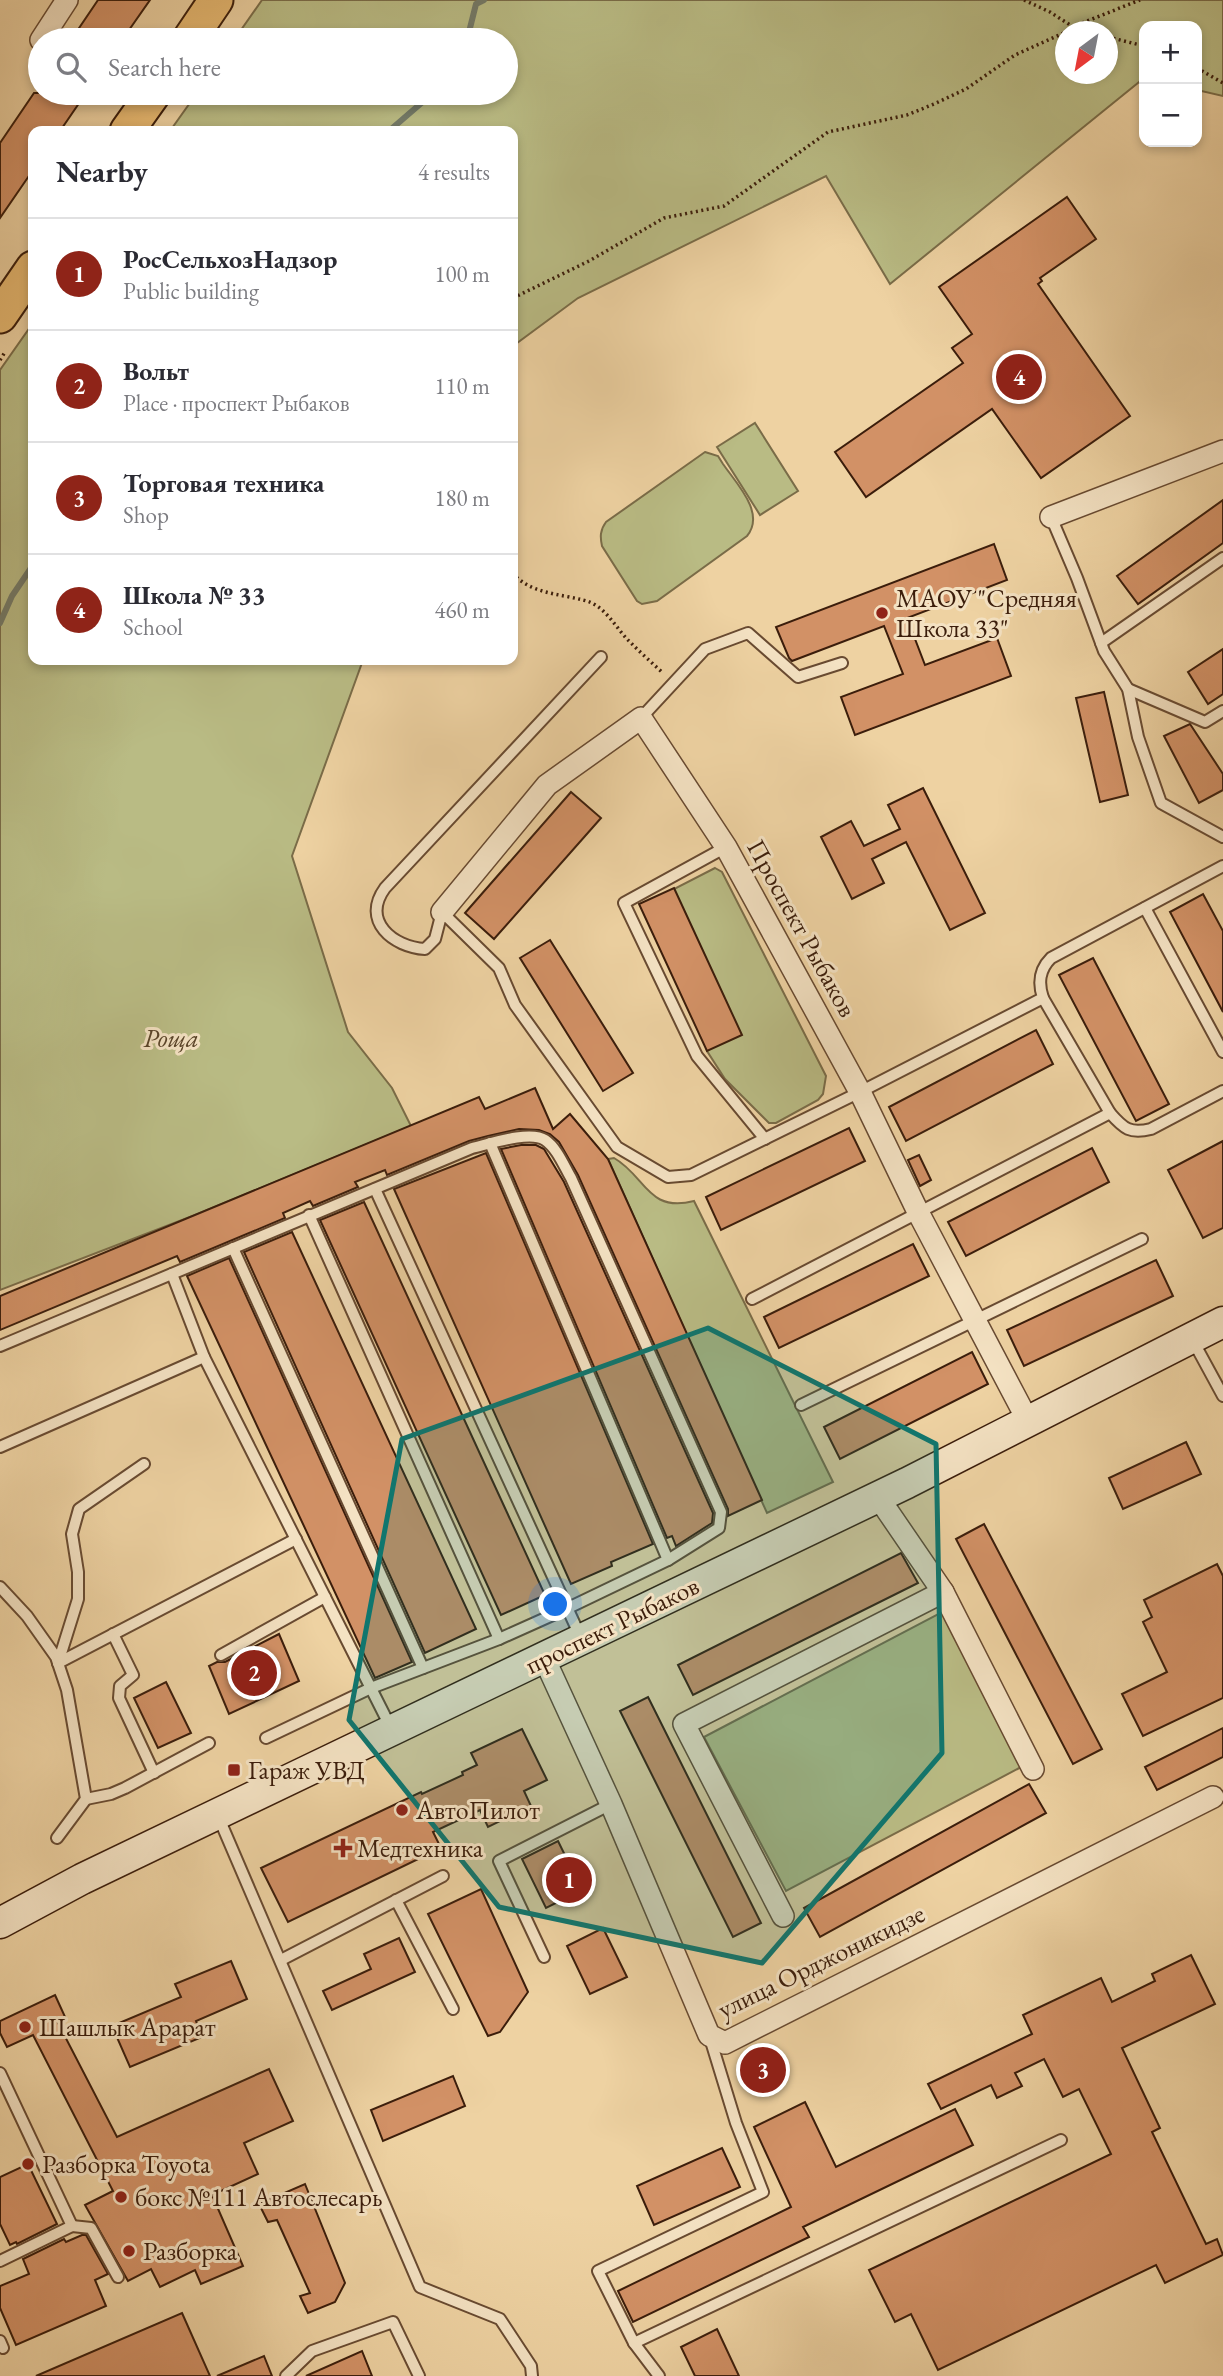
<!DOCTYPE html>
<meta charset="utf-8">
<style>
:root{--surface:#fff;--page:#f7f7f7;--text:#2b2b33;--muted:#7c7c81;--line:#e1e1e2;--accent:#8f2418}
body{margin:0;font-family:"EB Garamond",serif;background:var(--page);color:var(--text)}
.controls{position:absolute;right:21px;top:21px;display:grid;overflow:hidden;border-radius:14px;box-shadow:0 4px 10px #0003}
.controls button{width:63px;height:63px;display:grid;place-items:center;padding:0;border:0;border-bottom:2px solid var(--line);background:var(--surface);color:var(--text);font:35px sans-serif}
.compass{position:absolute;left:1055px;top:21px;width:63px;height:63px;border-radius:50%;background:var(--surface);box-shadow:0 4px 10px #0003;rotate:212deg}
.you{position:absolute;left:556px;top:1605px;width:24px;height:24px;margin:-18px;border:5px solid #fff;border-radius:50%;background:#1a73e8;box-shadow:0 0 0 10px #1a73e833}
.badge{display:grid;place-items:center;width:46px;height:46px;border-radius:50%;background:var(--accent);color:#fff;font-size:23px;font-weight:700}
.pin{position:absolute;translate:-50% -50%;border:4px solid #fff;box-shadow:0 2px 7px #0006}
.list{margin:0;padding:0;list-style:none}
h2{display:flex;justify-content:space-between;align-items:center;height:91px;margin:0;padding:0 28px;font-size:30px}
h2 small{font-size:23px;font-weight:400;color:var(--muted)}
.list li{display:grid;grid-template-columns:46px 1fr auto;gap:21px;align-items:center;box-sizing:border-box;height:112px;padding:0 28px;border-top:2px solid var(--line)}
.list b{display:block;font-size:26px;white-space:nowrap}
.list p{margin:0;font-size:23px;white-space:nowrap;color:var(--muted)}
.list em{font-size:23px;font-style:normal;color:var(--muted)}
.icon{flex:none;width:38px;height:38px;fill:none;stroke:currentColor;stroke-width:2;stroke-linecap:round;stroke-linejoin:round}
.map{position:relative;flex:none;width:1223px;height:2376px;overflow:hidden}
.search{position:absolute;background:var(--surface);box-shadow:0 4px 10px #0003;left:28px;top:28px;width:490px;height:77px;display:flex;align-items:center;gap:18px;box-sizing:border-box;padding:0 24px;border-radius:38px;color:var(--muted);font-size:26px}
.panel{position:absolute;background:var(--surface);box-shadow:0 4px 10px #0003;left:28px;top:126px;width:490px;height:539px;border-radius:14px}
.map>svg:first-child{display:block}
.green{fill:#b9bb84;stroke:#7a6c48;stroke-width:2;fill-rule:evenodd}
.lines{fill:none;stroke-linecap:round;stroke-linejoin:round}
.stream{stroke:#737a68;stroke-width:6}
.building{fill:#d29166;stroke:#3b1d0b;stroke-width:2}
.service-casing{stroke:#684a31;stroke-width:14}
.minor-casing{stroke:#684a31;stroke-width:24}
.secondary-casing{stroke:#3b1d0b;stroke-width:33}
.primary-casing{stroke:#3b1d0b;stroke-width:37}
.path{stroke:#3b1d0b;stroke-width:3.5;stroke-dasharray:2 3.5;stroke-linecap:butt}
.service{stroke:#f4e2c3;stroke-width:10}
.minor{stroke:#f4e2c3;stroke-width:21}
.secondary{stroke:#f4e2c3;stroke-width:30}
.primary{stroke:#e7b971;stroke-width:33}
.marked{fill:#0f766e;fill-opacity:0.2;stroke:#0f766e;stroke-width:5;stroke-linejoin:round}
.poi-dot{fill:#8f2418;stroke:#f4e2c3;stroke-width:2.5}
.labels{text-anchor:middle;stroke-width:6;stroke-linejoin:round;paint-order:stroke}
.poi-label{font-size:26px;fill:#3b1d0b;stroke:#f4e2c3;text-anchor:start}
.street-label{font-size:26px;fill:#3b1d0b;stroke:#f4e2c3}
.park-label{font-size:26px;font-style:italic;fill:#5a4429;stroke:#f4e2c3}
</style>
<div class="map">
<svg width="1223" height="2376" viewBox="0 0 1223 2376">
<rect width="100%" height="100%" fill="#eed2a2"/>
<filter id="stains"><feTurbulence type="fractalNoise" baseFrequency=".00286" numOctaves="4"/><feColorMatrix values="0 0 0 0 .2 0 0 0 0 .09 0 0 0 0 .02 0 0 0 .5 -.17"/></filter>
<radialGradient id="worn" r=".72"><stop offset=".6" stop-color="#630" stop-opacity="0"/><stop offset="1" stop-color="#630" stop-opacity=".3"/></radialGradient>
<g class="green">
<path d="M262 0H1223V96L1197 90V26H1144V78L890 284 826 176 578 298 513 346V131H170L197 93H506V40H234ZM1066 32H1108V74H1066Z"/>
<path d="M33 323V660H363L292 856 348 1032 392 1088 411 1126 195 1215 0 1290V370Z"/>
<path d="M755 423 798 491 760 515 717 447Z"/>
<path d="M705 452 718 456 723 464C736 483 766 513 747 536L657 601 642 604 637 601 602 546C600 537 600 530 606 522Z"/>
<path d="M715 868 722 872 826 1076 823 1094 818 1100 776 1123H769L725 1079 707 1051 674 889Z"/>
<path d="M614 1158C646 1176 647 1213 694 1201L833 1482 767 1513 608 1159Z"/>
<path d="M944 1611 1025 1765 786 1891 704 1737Z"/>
</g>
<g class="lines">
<g class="stream">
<path d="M467 40 476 4 484 0"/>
<path d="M389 131 433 93"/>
<path d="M0 623 12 596 33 565"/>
</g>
</g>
<g class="building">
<path d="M98 0H150L122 40H71Z"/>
<path d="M34 93H86L60 131H33V170L0 218V143Z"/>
<path d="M1067 197 1096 239 1040 278 1042 281 1038 284 1130 416 1041 478 992 409 866 497 835 452 963 363 952 348 972 334 939 287Z"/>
<path d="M1223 500V543L1138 604 1117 576Z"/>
<path d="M994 544 1007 580 907 618 925 665 997 638 1011 676 855 735 841 697 903 674 884 626 792 661 789 658 776 627Z"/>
<path d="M1223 649V694L1208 704 1188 672Z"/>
<path d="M1104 692 1128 795 1100 802 1076 698Z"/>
<path d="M1190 724 1223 774V790L1199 803 1164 736Z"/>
<path d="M923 788 985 913 950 930 906 842 872 859 884 883 852 899 821 837 851 821 864 846 900 829 888 805Z"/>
<path d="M571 792 601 818 494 939 465 913Z"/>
<path d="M674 888 742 1035 707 1051 639 904Z"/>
<path d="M1203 894 1223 931V1012L1170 912Z"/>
<path d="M550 940 633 1073 603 1091 520 958Z"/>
<path d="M1093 958 1169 1104 1136 1121 1059 975Z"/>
<path d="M1036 1030 1053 1064 906 1141 889 1107Z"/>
<path d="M535 1088 553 1129 570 1114 608 1159 762 1500 728 1516V1509L578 1175 559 1142 550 1134 539 1130 519 1129 488 1136 469 1141 387 1175 385 1170 355 1182 358 1187 313 1206 310 1201 283 1213 285 1218 180 1262 177 1256 0 1330V1296L479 1097 485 1109Z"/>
<path d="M849 1128 865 1161 721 1230 706 1197Z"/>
<path d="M1223 1141V1228L1203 1238 1168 1170Z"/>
<path d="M521 1145H536L544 1149 564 1182 713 1513 712 1523 676 1546 672 1536 667 1538 501 1149Z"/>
<path d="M1092 1148 1109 1182 966 1256 948 1222Z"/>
<path d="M486 1153 653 1544 611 1562 612 1566 571 1584 394 1189Z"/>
<path d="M919 1155 931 1180 920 1186 908 1160Z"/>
<path d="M364 1202 545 1595 501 1615 320 1220Z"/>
<path d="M292 1232 476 1629 425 1653 244 1252Z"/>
<path d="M913 1244 929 1276 779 1348 764 1317Z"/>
<path d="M229 1258 412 1662 375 1678 187 1276Z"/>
<path d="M1156 1260 1173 1296 1024 1366 1007 1330Z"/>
<path d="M972 1352 988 1384 840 1459 824 1427Z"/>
<path d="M1186 1442 1201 1474 1123 1509 1109 1478Z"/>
<path d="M984 1524 1102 1749 1073 1764 956 1539Z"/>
<path d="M901 1553 918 1583 693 1695 678 1665Z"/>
<path d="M1217 1564 1223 1576V1698L1143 1736 1122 1694 1167 1672 1143 1622 1152 1617 1144 1600Z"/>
<path d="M279 1634 299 1681 229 1714 209 1666 217 1662H225Z"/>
<path d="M166 1682 191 1733 158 1748 134 1698Z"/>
<path d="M648 1697 761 1923 733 1937 620 1711Z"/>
<path d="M1223 1728V1757L1157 1790 1145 1767Z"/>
<path d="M522 1729 547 1780 524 1791 531 1806 488 1827 480 1810 433 1832 441 1848 288 1922 261 1868 421 1792 422 1794 463 1775 462 1772 477 1765 471 1753Z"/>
<path d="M1029 1784 1046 1813 820 1937 804 1908Z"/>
<path d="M558 1841 582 1890 546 1908 522 1859Z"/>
<path d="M481 1889 528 1992 500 2032 488 2036 428 1914Z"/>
<path d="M603 1928 627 1977 590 1994 567 1946Z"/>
<path d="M399 1938 415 1972 332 2010 323 1991 371 1969 364 1954Z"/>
<path d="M1191 1955 1215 2004 1122 2048 1160 2128 1152 2132 1206 2244 1217 2239 1223 2255 1165 2283 1156 2265 938 2370 911 2314 895 2322 869 2270 1111 2154 1079 2089 1063 2097 1044 2059 1015 2073 1022 2086 997 2098 991 2085 941 2109 928 2084 1032 2034 1023 2015 1101 1978 1112 2002 1155 1981 1152 1974Z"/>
<path d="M231 1961 247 1999 196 2021 202 2037 130 2067 112 2026 181 1997 175 1984Z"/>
<path d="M55 1995 66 2019 58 2023 117 2137 269 2069 293 2121 244 2143 258 2174 212 2195 243 2266 201 2284 195 2270 160 2287 151 2269 128 2281 85 2205 113 2191 33 2035 7 2047 0 2033V2021Z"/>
<path d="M769 2056 778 2071 757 2084 747 2069Z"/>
<path d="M453 2076 465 2106 383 2141 371 2110Z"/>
<path d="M805 2102 836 2167 955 2109 973 2145 803 2227 809 2237 633 2322 618 2291 791 2207 754 2127Z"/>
<path d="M722 2148 740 2187 654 2225 637 2186Z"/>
<path d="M28 2164 57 2224 17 2244 16 2242 10 2245 0 2224V2177Z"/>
<path d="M305 2184 345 2283 335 2302 308 2313 300 2296 310 2293 277 2220 268 2222 259 2204Z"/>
<path d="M82 2235H86L108 2274 95 2280 106 2306 16 2345 0 2308V2286L29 2274 23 2259 64 2239 66 2242Z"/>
<path d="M182 2313 210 2376H36Z"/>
<path d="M717 2329 739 2376H695L681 2347Z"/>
<path d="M362 2351 372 2376H306Z"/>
<path d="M264 2356 272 2376H217Z"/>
</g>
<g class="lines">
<g class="service-casing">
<g id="service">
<path d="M1051 517 1077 578 1104 651 1128 689 1138 737 1161 803 1223 837"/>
<path d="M1101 643 1223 558"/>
<path d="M1128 689 1205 722 1223 711"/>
<path d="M641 718 705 649 748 633 798 677 842 663"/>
<path d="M726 847 624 903 697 1056 765 1139"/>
<path d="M1145 908 1223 1052"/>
<path d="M442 912 499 968 515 1005 617 1147 668 1177 691 1175 860 1092 1043 998C1038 983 1039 970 1051 958L1223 866"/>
<path d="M442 912 435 939 425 949C393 947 361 921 385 888L601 657"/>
<path d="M1110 1113C1124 1129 1130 1134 1151 1129L1223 1091"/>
<path d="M490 1143 668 1560"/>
<path d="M375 1189 581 1638"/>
<path d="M309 1215 499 1639"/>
<path d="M233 1248 423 1668"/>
<path d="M172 1274 204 1357 391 1728"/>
<path d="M752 1299 1110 1113 1043 998"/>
<path d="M1192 1339 1223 1396"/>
<path d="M0 1346 472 1148C489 1144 530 1130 545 1140 557 1148 564 1166 571 1178L721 1512 719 1528 668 1560 566 1609 499 1639 371 1688 266 1738"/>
<path d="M801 1405 1142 1239"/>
<path d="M0 1447 204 1357"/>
<path d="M0 1587 27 1616 56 1657 67 1690 86 1799 57 1838"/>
<path d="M113 1634 133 1675 120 1686 119 1698 154 1773"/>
<path d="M221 1655 325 1597"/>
<path d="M58 1663 296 1539"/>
<path d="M58 1663 78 1599V1572L72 1534 79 1509 144 1464"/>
<path d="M86 1799 111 1794 125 1788 209 1743"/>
<path d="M218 1816 420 2287 500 2319 531 2366 532 2376"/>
<path d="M396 1900 453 2009"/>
<path d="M544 1957 499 1861 611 1804"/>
<path d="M281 1960 443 1876"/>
<path d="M0 2073 72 2226 0 2261"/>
<path d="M72 2226 91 2228 118 2277"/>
<path d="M0 2341 3 2348"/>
<path d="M634 2343 1061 2140"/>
<path d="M286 2376 312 2351 393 2322 419 2376"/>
<path d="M659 2376 634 2343 598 2271 763 2192 736 2123 710 2038"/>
</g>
</g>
<g class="minor-casing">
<g id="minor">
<path d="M41 40 67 0"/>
<path d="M1051 517 1223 451"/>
<path d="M442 912 547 785 641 718 726 847 860 1092 919 1214 1028 1421"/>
<path d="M943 1592 1033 1769"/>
<path d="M544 1658 611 1804 709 2035 725 2043 1213 1797"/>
<path d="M783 1916 684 1724 943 1592 878 1497"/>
</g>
</g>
<g class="secondary-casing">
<path id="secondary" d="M0 1923 82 1879 907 1483 1223 1322"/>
</g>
<g class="primary-casing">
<g id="primary">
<path d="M189 40 216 0"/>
<path d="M127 131 154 93"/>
<path d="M0 316 33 268"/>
</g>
</g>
<g class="path">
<path d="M1024 0 1050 12 1081 32"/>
<path d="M1072 27 1140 0"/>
<path d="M1108 37 1144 46"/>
<path d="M1197 68 1223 83"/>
<path d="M513 298 589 261 664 218 724 206 828 132 907 115 934 104 966 89 1015 55 1066 32"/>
<path d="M0 360 5 352"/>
<path d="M513 573C528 593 560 594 583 600 606 605 615 628 631 643 641 653 652 663 663 673"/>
</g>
<use href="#service" class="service"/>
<use href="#minor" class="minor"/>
<use href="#secondary" class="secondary"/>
<use href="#primary" class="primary"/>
</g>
<path class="marked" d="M708 1328 936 1444 942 1753 762 1963 499 1907 349 1720 402 1439Z"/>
<g class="poi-dot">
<circle cx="882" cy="613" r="7"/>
<rect x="227" y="1763" width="14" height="14" rx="3.5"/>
<circle cx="402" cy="1810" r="7"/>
<path d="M339.5 1837.5h7v7h7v7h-7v7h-7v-7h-7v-7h7z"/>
<circle cx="25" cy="2027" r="7"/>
<circle cx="28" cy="2164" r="7"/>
<circle cx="121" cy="2197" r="7"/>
<circle cx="129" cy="2251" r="7"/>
</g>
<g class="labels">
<g class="poi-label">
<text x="896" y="607">МАОУ "Средняя<tspan x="896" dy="30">Школа 33"</tspan></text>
<text x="248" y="1779">Гараж УВД</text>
<text x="416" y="1819">АвтоПилот</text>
<text x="357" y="1857">Медтехника</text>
<text x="39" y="2036">Шашлык Арарат</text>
<text x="42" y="2173">Разборка Toyota</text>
<text x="135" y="2206">бокс №111 Автослесарь</text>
<text x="143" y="2260">Разборка</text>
</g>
<g class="street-label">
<text transform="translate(802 928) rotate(61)" y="9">Проспект Рыбаков</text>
<text transform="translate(612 1625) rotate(-26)" y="9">проспект Рыбаков</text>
<text transform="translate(821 1961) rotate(-26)" y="9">улица Орджоникидзе</text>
</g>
<g class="park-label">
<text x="171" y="1047">Роща</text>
</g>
</g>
<rect width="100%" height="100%" filter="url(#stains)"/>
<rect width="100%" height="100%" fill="url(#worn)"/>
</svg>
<div class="controls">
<button>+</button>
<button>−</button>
</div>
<svg class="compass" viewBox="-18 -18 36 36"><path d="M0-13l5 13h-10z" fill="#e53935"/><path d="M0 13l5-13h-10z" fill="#7c7c81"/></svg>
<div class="you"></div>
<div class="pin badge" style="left:569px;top:1880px">1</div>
<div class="pin badge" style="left:254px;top:1673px">2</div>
<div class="pin badge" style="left:763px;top:2070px">3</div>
<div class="pin badge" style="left:1019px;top:377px">4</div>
<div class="search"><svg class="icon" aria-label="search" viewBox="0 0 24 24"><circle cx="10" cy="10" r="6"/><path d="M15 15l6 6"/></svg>Search here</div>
<section class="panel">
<h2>Nearby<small>4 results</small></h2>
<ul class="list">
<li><span class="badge">1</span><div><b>РосСельхозНадзор</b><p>Public building</p></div><em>100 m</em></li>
<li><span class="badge">2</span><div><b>Вольт</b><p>Place · проспект Рыбаков</p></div><em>110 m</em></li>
<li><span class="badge">3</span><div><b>Торговая техника</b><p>Shop</p></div><em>180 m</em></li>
<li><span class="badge">4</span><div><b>Школа № 33</b><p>School</p></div><em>460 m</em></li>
</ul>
</section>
</div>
